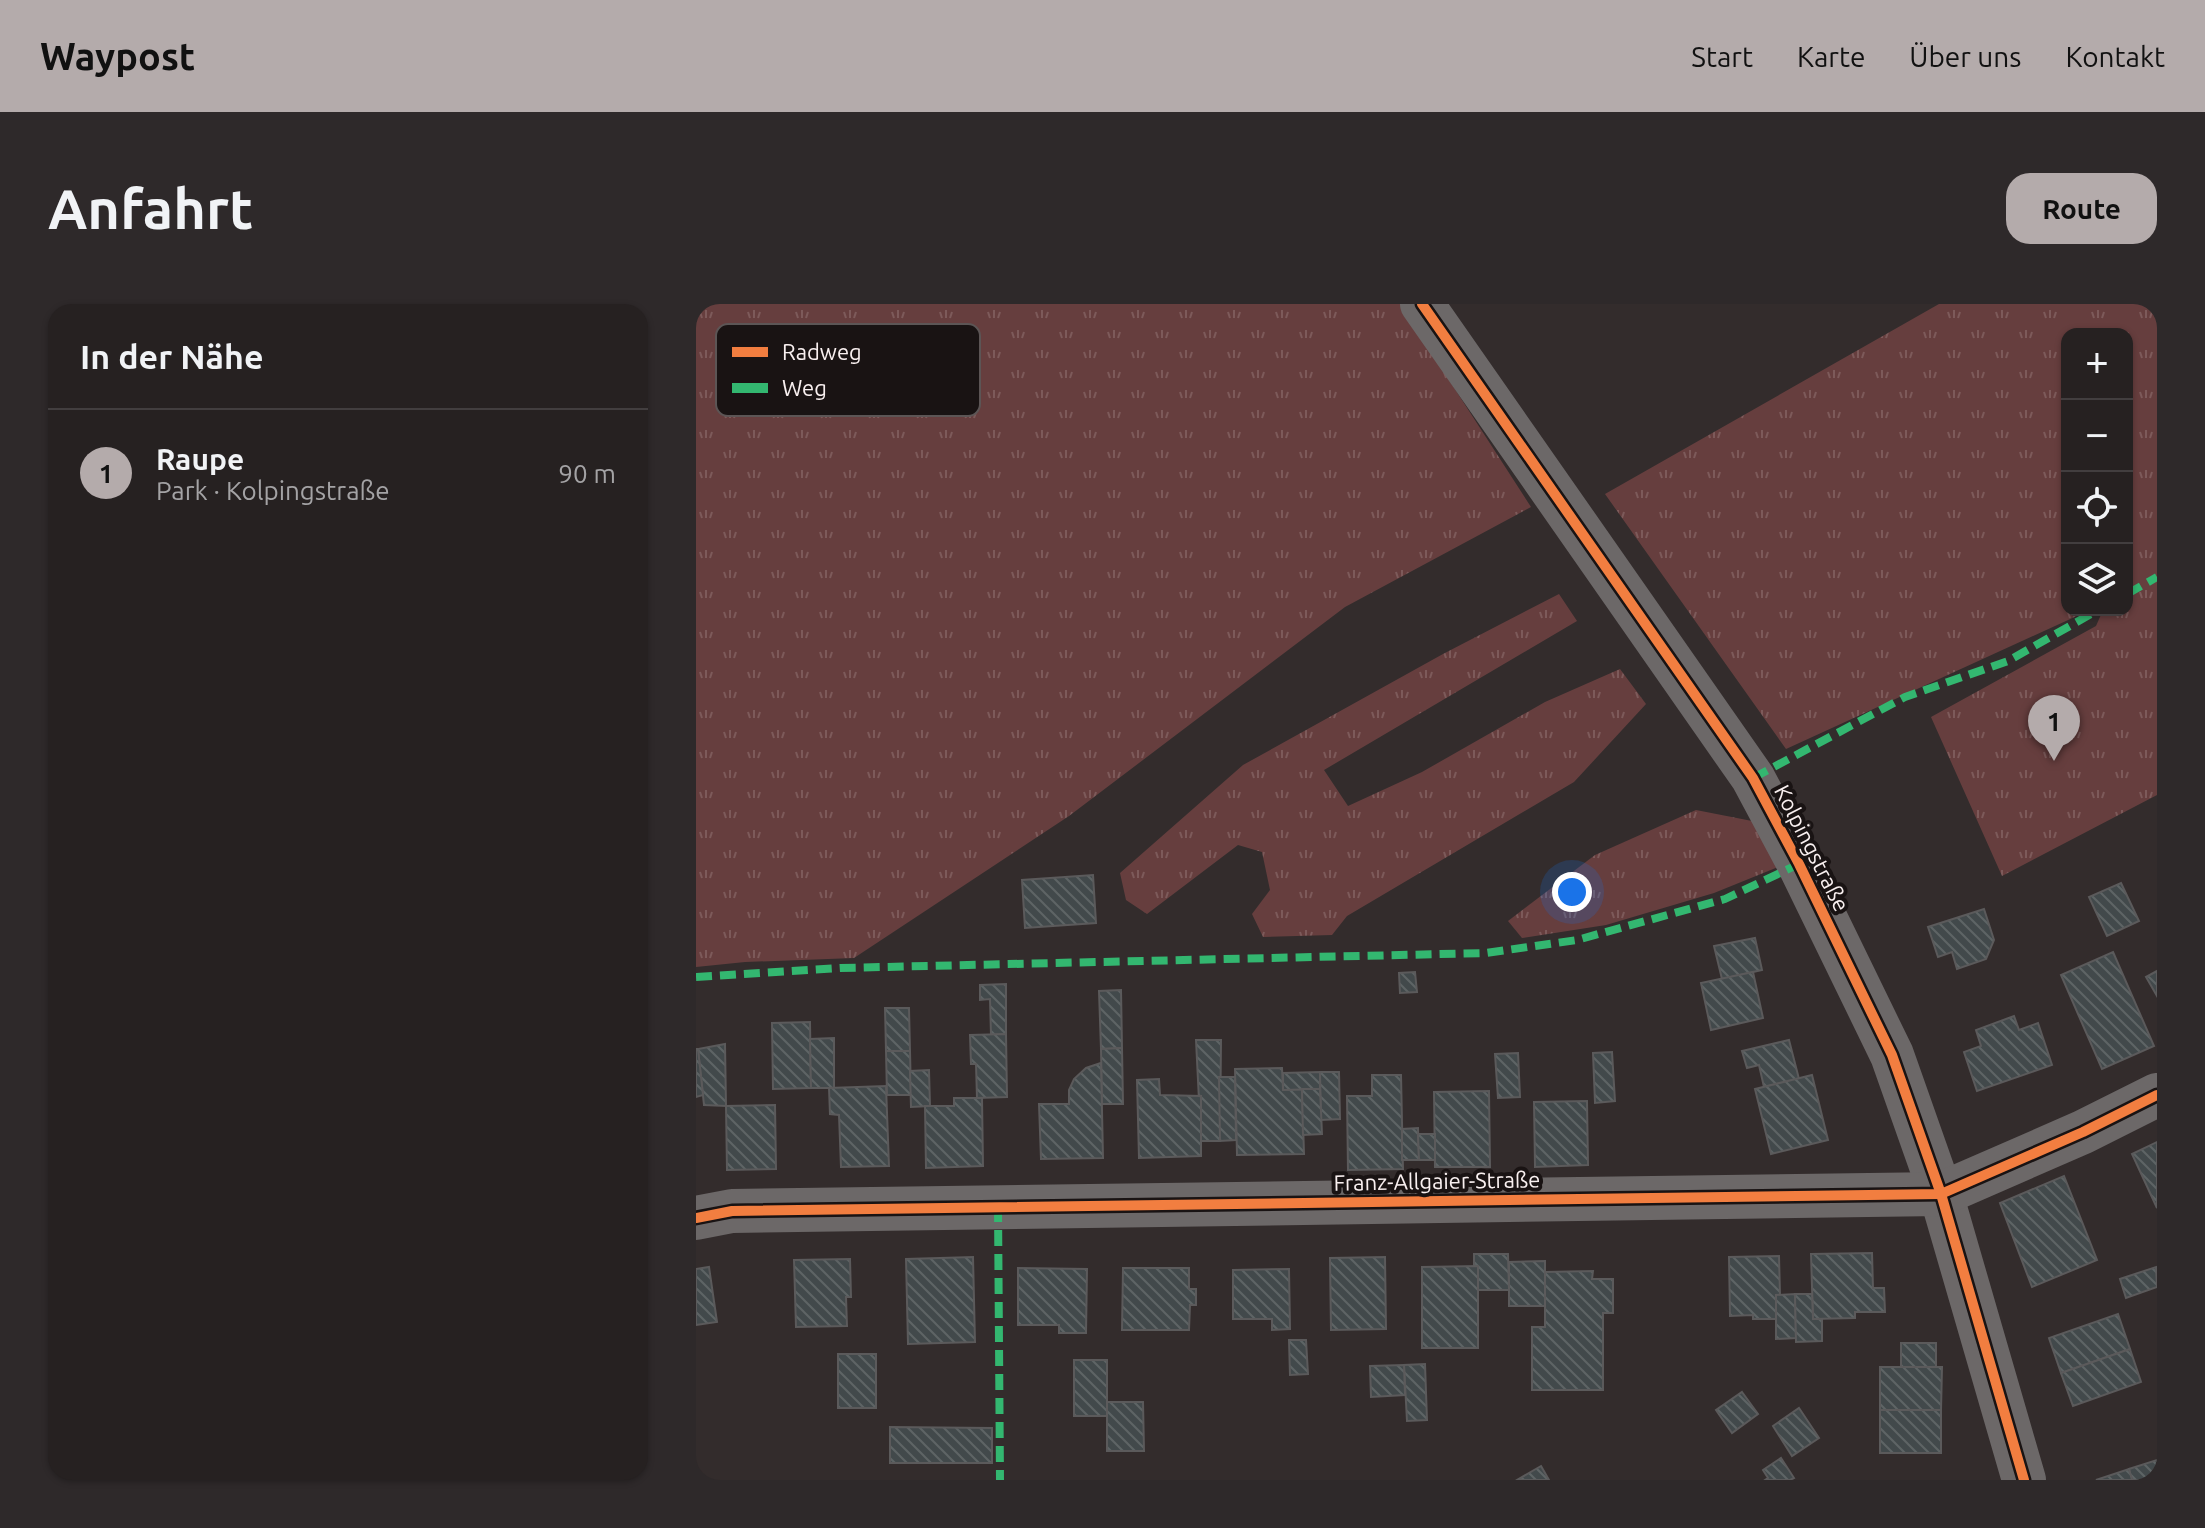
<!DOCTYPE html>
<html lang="de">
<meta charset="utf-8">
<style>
:root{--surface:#262121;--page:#2e292a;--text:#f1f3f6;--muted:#a4a3a5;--line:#423e3f;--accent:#b4abab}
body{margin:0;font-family:Ubuntu,sans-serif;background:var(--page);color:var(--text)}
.controls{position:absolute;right:24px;top:24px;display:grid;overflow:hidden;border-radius:16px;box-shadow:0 2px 6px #0004}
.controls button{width:72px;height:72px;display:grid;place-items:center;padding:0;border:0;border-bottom:2px solid var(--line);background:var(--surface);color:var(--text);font:40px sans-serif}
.you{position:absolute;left:876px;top:588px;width:28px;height:28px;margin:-20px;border:6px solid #fff;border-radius:50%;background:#1a73e8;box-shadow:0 0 0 12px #1a73e833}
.badge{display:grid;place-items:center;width:52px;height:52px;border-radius:50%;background:var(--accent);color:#111;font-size:26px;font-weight:700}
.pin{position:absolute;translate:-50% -66px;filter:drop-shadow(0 2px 4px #0008)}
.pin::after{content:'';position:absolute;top:42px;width:28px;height:24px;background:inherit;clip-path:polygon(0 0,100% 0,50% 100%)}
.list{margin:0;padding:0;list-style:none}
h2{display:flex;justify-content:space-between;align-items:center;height:104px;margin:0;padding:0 32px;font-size:34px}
h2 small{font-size:26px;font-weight:400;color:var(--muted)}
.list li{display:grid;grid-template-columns:52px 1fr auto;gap:24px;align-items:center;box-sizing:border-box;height:128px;padding:0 32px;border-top:2px solid var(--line)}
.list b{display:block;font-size:30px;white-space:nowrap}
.list p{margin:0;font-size:26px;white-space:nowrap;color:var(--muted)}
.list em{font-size:26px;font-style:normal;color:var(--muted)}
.icon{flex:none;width:44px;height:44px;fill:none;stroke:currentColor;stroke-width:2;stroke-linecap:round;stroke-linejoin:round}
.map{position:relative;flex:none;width:1461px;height:1176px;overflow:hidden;border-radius:24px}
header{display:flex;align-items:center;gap:48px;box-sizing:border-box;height:112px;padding:0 40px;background:var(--accent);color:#111}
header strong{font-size:38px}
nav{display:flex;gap:44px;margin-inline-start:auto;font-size:28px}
.intro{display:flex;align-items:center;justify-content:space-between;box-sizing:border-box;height:192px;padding:0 48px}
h1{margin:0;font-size:56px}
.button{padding:20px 36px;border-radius:24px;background:var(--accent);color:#111;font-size:28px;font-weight:700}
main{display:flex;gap:48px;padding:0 48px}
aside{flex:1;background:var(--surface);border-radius:24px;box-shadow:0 2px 6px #0004}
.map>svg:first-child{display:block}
.grass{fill:url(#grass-tufts)}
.building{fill:url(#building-back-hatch);stroke:#5b5a5b;stroke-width:2}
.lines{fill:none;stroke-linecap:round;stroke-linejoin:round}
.minor{stroke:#6c6868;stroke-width:44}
.quiet{stroke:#33b770;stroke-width:8;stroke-dasharray:16 8;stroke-linecap:butt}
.cycleway-casing{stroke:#191313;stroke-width:15}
.cycleway{stroke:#f27e40;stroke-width:10}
.labels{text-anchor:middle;stroke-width:8;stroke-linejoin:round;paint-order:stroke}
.street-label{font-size:22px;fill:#f9f0f0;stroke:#191313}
.key{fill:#191313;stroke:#5c5555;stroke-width:2}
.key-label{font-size:22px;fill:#f9f0f0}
</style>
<header>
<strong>Waypost</strong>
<nav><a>Start</a><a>Karte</a><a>Über uns</a><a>Kontakt</a></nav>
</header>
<div class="intro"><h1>Anfahrt</h1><a class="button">Route</a></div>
<main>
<aside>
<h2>In der Nähe<small></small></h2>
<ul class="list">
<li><span class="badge">1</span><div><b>Raupe</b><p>Park · Kolpingstraße</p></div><em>90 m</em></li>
</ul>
</aside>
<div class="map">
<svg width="1461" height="1176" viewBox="0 0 1461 1176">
<defs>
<pattern id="grass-tufts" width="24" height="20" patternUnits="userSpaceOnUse" patternTransform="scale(2)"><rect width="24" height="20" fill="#663e3e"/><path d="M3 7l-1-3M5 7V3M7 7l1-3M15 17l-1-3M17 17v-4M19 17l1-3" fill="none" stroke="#7d5a5a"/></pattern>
<pattern id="building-back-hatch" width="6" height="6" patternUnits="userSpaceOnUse" patternTransform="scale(2)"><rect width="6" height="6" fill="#42494b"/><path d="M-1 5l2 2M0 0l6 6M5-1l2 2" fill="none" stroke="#5e6465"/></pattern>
</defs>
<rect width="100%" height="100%" fill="#332c2c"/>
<g class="grass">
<path d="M0 0H704L835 203 649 303 373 512 158 654 49 658 0 663Z"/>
<path d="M1243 0H1461V491L1306 572 1235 413 1400 322 1407 306H1431V30H1371V306H1394L1090 445 909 190Z"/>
<path d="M863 290 881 317 628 466 652 502 726 468 849 398 924 365 950 400 878 478 651 612 636 631 567 633 556 610 574 586 566 548 542 541 451 610 430 596 424 569 547 461 747 350Z"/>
<path d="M1000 506 1056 517 1087 561 1018 589 910 621 826 634 812 617 899 551Z"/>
</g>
<g class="building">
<path d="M397 571 400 619 329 624 326 576Z"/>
<path d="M1425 579 1443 617 1411 632 1393 593Z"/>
<path d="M1288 605 1298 636 1290 655 1261 665 1256 648 1242 653 1232 623Z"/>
<path d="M1059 634 1066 666 1026 675 1018 642Z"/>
<path d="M1417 648 1458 742 1406 765 1365 671Z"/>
<path d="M1461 667V692L1450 673Z"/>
<path d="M719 668 721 688 704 689 703 669Z"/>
<path d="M1057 668 1067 714 1015 726 1005 679Z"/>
<path d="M310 680V730L295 731 294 695 284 696V681Z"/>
<path d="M425 686 426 744 405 745 403 687Z"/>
<path d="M189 704H213L214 747H190Z"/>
<path d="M1318 712 1323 726 1342 719 1356 761 1281 787 1268 748 1285 742 1280 726Z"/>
<path d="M114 718 115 784 77 785 76 719Z"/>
<path d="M310 730 311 793 281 794 280 760H275L274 731Z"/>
<path d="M138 734V784H115L114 735Z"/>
<path d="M500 736H525L524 837H505Z"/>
<path d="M1093 736 1103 775 1068 783 1063 761 1051 764 1046 747Z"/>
<path d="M29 740 30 802 8 801 2 745Z"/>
<path d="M426 744 427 800H406L405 745Z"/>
<path d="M0 745H2L7 791 0 793Z"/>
<path d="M190 747H214L215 791H191Z"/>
<path d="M916 748 919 797 899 799 897 749Z"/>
<path d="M822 749 824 793 802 794 799 750Z"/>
<path d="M405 759 407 854 345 855 343 800H373V786L378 775 390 764Z"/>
<path d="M586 764 587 786 606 785 608 850 541 851 539 765Z"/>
<path d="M233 766 234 802 215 803 214 767Z"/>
<path d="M624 768H643L644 815 625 816Z"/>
<path d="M624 768V785L587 786V769Z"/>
<path d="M676 771H705L707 865 652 866 651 792H676Z"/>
<path d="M1116 771 1132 836 1075 850 1059 785Z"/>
<path d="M523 773H539L540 836 524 837Z"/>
<path d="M463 775 464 791 505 792V852L443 854 441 776Z"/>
<path d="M190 782 193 862 145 863 143 811 134 810 133 784Z"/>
<path d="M606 785H624L626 830 607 831Z"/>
<path d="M793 787 794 863H739L738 788Z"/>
<path d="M258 794H286L287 862 230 864 229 802H258Z"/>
<path d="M891 797 892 861 839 863 838 798Z"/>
<path d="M79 801 80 865 31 866 30 802Z"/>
<path d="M722 824 723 856H706V825Z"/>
<path d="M722 830H739V856H723Z"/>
<path d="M1461 838V904L1436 850Z"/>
<path d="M1368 872 1401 956 1336 983 1304 899Z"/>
<path d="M1176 949 1177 984H1188L1189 1008H1159V1014L1117 1015 1115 950Z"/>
<path d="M778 950H812L813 986H782V962H778Z"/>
<path d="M1083 952 1084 991H1080V1015H1057V1011L1034 1012 1033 953Z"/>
<path d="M277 953 279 1038 212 1040 210 955Z"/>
<path d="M689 953 690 1025 635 1026 634 954Z"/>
<path d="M154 955 155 993H150L151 1022 100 1023 98 956Z"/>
<path d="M849 957V1002H813V958Z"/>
<path d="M782 962V1044H726V963Z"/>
<path d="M13 963 21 1018 0 1021V965Z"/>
<path d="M1460 963 1461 983 1430 994 1424 975Z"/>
<path d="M322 964 391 965 390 1029H363V1021H322Z"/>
<path d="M427 964H493V985H500V1001H494L493 1026H426Z"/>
<path d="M593 965 594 1025 576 1026V1015H537V966Z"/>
<path d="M897 967 896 975H917V1009H907V1086H836V1023H849V968Z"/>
<path d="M1099 990 1100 1034 1080 1035V991Z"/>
<path d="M1099 990H1116L1117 1015H1126V1037L1100 1038Z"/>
<path d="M1422 1010 1434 1045 1365 1069 1353 1034Z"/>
<path d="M593 1036H610L612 1070 594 1071Z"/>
<rect x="1205" y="1039" width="35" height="24"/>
<path d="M1434 1045 1445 1078 1377 1102 1365 1069Z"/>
<rect x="142" y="1050" width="38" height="54"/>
<rect x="378" y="1056" width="33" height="56"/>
<path d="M729 1060 731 1116 711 1117 708 1061Z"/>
<path d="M708 1061 709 1091 675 1093 674 1062Z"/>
<path d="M1184 1063H1246L1245 1106H1184Z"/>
<path d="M1046 1088 1062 1110 1036 1129 1020 1106Z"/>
<path d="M411 1098H447L448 1147H411Z"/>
<path d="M1103 1104 1123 1134 1096 1152 1077 1122Z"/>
<rect x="1184" y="1106" width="61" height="43"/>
<path d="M194 1123 296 1124V1159H194Z"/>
<path d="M1085 1154 1098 1174 1094 1176H1069L1072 1174 1067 1166Z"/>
<path d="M1461 1156V1176H1436L1433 1165Z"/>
<path d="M845 1162 853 1176H821Z"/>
<path d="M1433 1165 1436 1176H1400Z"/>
</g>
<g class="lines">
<g class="minor">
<path d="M726 0 1057 474 1103 560 1196 751 1245 890 1328 1176"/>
<path d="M0 914 36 907 1245 890 1387 828 1461 791"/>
</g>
<g class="quiet">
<path d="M1431 290 1461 273"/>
<path d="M1057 474 1209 393 1312 357 1402 306"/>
<path d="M0 673 144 664 790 649 881 636 1029 595 1103 560"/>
<path d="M302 902 304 1176"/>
</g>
<g class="cycleway-casing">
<g id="cycleway">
<path d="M726 0 1057 474 1103 560 1196 751 1245 890 1328 1176"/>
<path d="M0 914 36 907 1245 890 1387 828 1461 791"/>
</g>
</g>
<use href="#cycleway" class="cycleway"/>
</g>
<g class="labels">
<g class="street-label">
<text transform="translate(1116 544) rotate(63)" y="8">Kolpingstraße</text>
<text transform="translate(741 877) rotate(-1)" y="8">Franz-Allgaier-Straße</text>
</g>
</g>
<rect x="20" y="20" width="264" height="92" rx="12" class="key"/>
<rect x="36" y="43" width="36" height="10" fill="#f27e40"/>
<rect x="36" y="79" width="36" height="10" fill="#33b770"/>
<g class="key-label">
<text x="86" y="56">Radweg</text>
<text x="86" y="92">Weg</text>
</g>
</svg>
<div class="controls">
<button>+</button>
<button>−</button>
<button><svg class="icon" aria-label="locate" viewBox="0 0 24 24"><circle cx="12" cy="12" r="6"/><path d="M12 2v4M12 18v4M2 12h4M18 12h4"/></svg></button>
<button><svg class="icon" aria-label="layers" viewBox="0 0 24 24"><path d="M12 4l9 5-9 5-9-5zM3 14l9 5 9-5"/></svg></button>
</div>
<div class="you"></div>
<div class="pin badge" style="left:1358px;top:457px">1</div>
</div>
</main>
